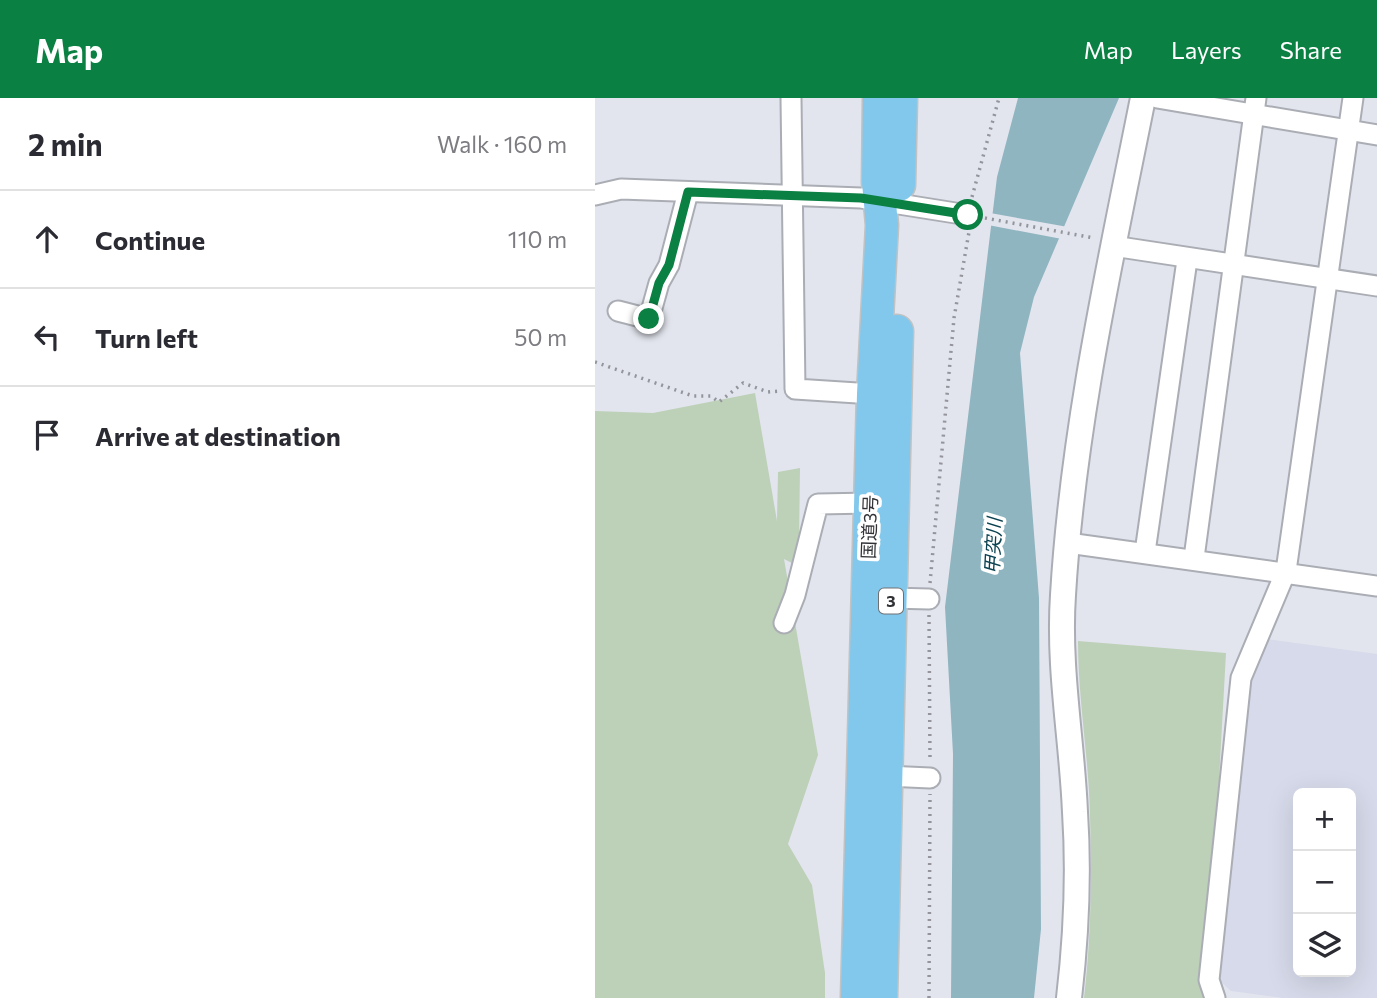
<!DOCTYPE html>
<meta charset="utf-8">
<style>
:root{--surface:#fff;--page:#f7f7f7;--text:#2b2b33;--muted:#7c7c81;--line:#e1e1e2;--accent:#0b8043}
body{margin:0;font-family:Commissioner,"Noto Sans JP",sans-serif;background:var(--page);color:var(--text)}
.controls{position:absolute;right:21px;bottom:21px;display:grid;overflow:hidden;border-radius:10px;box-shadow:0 7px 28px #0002}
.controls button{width:63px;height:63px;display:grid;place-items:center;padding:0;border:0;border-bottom:2px solid var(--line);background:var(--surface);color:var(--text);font:35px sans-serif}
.stop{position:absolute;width:21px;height:21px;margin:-16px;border:5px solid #0b8043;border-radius:50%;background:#fff}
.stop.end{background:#0b8043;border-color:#fff;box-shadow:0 2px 7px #0008}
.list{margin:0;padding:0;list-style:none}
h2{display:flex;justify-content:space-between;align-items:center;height:91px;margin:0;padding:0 28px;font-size:30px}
h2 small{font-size:23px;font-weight:400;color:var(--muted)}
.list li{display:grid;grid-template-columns:46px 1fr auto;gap:21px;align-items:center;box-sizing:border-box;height:98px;padding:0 28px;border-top:2px solid var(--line)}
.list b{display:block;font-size:26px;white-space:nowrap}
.list em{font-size:23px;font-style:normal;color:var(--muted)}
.icon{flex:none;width:38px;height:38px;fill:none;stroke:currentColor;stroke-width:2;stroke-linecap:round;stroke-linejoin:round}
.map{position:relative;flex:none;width:782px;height:900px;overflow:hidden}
header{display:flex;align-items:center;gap:42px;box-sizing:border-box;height:98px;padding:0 35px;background:var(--accent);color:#fff}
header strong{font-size:33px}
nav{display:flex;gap:38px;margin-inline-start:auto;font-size:24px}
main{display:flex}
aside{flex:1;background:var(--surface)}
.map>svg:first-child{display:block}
.built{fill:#d6daea;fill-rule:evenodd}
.green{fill:#bdd0b8}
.water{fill:#8fb5c1}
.pier{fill:#e3e5ee}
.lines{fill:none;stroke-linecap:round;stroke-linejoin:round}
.minor-casing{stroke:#abadb5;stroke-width:23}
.tertiary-casing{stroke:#abadb5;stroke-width:28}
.trunk-casing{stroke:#c1c2c3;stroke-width:35}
.path{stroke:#94959c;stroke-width:3.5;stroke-dasharray:2 5;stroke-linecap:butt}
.minor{stroke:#fff;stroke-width:19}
.tertiary{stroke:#fff;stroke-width:24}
.trunk{stroke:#82c8ec;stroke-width:32}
.route{stroke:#0b8043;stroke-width:9}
.labels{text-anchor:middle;stroke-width:7;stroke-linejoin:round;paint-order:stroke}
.shield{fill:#fff;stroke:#6f7072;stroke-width:2}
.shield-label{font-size:16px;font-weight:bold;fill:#313236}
.street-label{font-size:18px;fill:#313236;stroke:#fff}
.water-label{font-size:19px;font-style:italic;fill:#0b4352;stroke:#fff}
</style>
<header>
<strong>Map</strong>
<nav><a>Map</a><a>Layers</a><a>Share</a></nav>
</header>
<main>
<aside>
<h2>2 min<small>Walk · 160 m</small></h2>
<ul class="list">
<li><svg class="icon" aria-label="ahead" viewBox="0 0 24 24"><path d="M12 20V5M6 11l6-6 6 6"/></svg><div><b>Continue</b></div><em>110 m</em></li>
<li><svg class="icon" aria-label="left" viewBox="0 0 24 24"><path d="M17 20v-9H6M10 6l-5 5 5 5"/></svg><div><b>Turn left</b></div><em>50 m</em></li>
<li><svg class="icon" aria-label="arrive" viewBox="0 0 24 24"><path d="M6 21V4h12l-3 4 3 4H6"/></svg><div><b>Arrive at destination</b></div></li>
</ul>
</aside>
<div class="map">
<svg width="782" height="900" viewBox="0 0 782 900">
<rect width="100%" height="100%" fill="#e3e5ee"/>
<path class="built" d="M672 541 782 556V900H688L636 893 624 882 655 581ZM703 695H756V874H703Z"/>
<g class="green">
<path d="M160 295 182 423 183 374 205 370 204 445 197 465 189 461 223 657 193 746 217 787 230 875V900H0V313L58 315Z"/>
<path d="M483 543 631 555 612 900H489C496 841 497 778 495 718 494 660 483 602 483 543Z"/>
</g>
<path class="water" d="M423 0H524L439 199 425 255 444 500 446 831 439 900H356L358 656 350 509 402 79Z"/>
<path class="pier" d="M395 115 473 129 467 141 393 127Z"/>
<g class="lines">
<g class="minor-casing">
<g id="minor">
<path d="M196 0 200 291 278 296"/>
<path d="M562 0 782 37"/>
<path d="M0 97 26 91 266 100 373 117"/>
<path d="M518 148 782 188"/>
<path d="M23 213 54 221 64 185 74 167 93 94"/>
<path d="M473 445 782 488"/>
<path d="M550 454 592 162"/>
<path d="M599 460 661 0"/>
<path d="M296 500 334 501"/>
<path d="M189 525 200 497 223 406 275 405"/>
<path d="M291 678 335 680"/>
<path d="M620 900 614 882 646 580 691 473 758 0"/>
</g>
</g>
<g class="tertiary-casing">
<path id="tertiary" d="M474 900C481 840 484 775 480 714 477 642 463 570 468 497 478 329 515 165 548 0"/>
</g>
<g class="trunk-casing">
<g id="trunk">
<path d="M304 87 306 0"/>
<path d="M262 900 278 296 287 127 283 84 284 0"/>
<path d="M286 900 302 233"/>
</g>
</g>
<g class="path">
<path d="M377 99 404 0"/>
<path d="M390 120 499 140"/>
<path d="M0 264 98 298H116L124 304 148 285 173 294 185 293"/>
<path d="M335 485 359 220 374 134"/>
<path d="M334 517 335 663"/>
<path d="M334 900 335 696"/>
</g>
<use href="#minor" class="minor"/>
<use href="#tertiary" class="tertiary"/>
<use href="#trunk" class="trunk"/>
</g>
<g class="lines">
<path class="route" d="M54 221 64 185 74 167 93 94 266 100 373 117"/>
</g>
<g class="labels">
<rect class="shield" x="284" y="490.5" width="24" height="25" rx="5"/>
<g class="shield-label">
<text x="296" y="509">3</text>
</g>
<g class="street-label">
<text transform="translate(275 429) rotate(-88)" y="6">国道3号</text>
</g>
<g class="water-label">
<text transform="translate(398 448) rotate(-87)" y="7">甲突川</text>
</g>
</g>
</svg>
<div class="controls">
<button>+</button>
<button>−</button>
<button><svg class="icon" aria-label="layers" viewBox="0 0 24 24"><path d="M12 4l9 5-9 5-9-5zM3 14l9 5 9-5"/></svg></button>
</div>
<div class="stop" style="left:373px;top:117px"></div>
<div class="stop end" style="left:54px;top:221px"></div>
</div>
</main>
